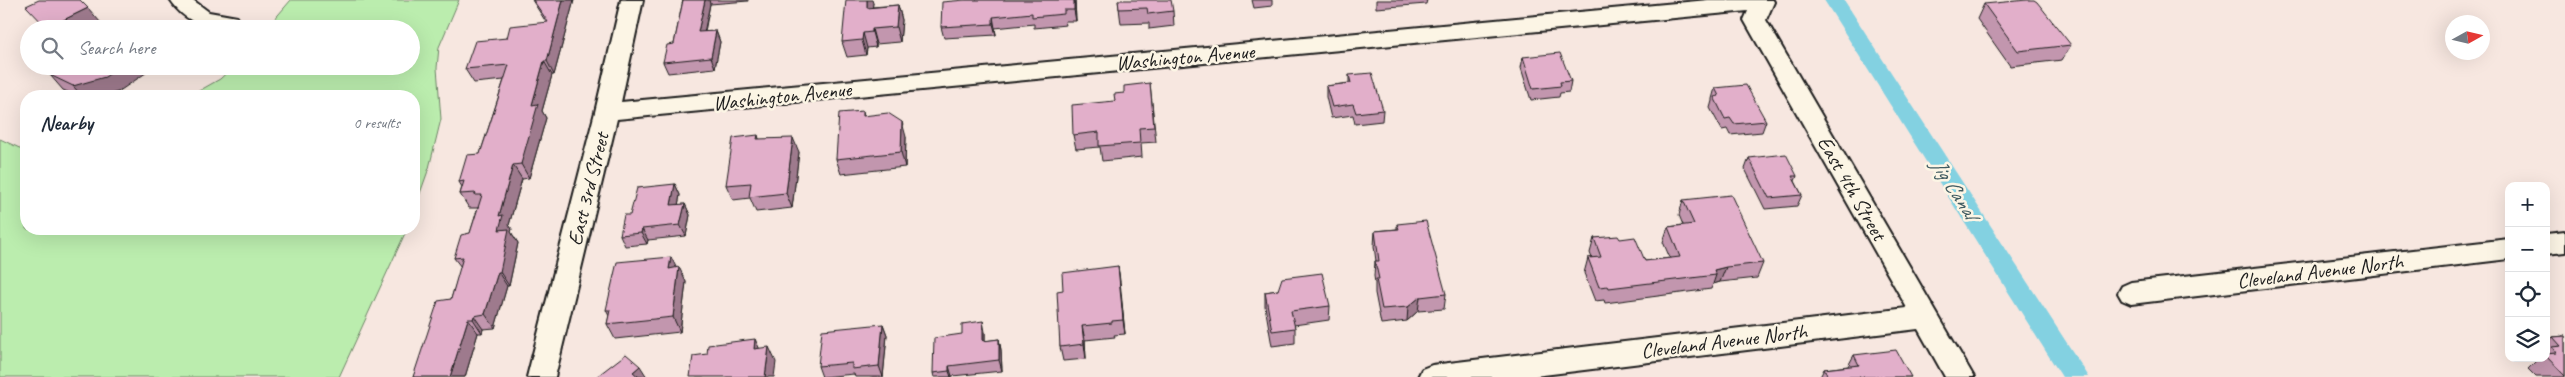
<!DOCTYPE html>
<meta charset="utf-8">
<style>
:root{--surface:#fff;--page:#f6f6f7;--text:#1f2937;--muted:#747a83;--line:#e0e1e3}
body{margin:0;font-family:Caveat,sans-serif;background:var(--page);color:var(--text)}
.controls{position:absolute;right:15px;bottom:15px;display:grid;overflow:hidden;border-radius:10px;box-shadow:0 5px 20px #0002}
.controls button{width:45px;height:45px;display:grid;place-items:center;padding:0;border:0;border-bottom:1px solid var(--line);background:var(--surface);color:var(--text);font:25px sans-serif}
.compass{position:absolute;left:2445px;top:15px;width:45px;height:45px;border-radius:50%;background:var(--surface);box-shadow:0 5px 20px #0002;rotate:82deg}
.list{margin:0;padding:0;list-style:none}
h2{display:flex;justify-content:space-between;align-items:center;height:65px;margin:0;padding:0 20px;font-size:21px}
h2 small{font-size:16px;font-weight:400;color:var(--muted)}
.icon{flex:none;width:28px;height:28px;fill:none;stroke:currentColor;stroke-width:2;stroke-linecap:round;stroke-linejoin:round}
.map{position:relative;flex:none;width:2565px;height:377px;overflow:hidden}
.search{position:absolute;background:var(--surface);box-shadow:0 5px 20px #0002;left:20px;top:20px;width:400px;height:55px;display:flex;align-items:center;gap:12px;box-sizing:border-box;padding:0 18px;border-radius:28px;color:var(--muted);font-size:19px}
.panel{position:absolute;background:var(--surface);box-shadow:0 5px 20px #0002;left:20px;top:90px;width:400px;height:145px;border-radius:20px}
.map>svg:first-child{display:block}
.green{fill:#bbedae;stroke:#6c8465}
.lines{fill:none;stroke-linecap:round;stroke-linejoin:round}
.canal{fill:#83d1e1;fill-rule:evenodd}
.minor-casing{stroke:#1c1c1c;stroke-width:4}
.minor{fill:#fcf5e5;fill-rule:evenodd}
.wall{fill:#c296ae;stroke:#1c1c1c}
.shaded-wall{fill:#9e7a8d;stroke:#1c1c1c}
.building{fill:#e2afca;stroke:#1c1c1c}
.labels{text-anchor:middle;stroke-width:5;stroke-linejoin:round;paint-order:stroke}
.street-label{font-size:21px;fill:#1c1c1c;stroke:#fcf5e5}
.water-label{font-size:22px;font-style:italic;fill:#405b61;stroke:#fcf5e5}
</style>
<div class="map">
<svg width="2565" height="377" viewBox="0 0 2565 377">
<rect width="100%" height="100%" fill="#f7e7e0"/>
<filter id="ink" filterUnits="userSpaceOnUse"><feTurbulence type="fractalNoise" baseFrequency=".02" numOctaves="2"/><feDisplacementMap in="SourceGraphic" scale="10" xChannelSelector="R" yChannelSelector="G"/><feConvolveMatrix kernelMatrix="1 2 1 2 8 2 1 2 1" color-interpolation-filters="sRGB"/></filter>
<g filter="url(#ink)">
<g class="green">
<path d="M291 0H459L439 47 437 68 441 119 429 168 414 210V96H190L220 79 234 66H411V29H266Z"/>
<path d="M0 139 26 151V229H407L339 377H0Z"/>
</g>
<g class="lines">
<path class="canal" d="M1824 0H1844L2089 377H2062Z"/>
<g class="minor-casing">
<g id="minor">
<path d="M170 0H193L209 12 237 17 240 22 237 27 231 29C206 29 184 22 170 0Z"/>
<path d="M621 0H643L621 102 1708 0H1773L1774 2 1766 20 1974 377H1945L1918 329 1527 377H1418L1422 369 1432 365 1907 308 1744 20 1748 11 617 119 555 377H527L595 112Z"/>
<path d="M2565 232V252L2546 254V234Z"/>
<path d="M2509 239V259L2131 304 2122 300 2118 293 2122 286 2131 282Z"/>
</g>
</g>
<use href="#minor" class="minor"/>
</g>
<g class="wall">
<path d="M532 0H574L554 75H552L542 111 546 118 529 178 522 179 509 225 512 229 511 232 518 243 509 286H507L495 328 483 329 482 333H478L465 377H413L451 299 461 267 454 258 470 233 478 208H469L460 194 462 187 459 182 480 154 504 80 474 83 465 69 507 38 546 22Z"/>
<path d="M683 0H748V1L710 4 705 32 716 31 720 42 715 68 668 73 663 62 674 44Z"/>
<path d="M965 0H1075L1076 21H1065L1066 25 1034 28V24L995 28 996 35 944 38 941 27Z"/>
<path d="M1118 0 1173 11 1174 26 1149 29V23L1121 24Z"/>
<path d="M1252 0H1272V6L1254 8Z"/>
<path d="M1376 0H1427L1426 4 1376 8Z"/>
<path d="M873 3 872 7 898 5 902 20 900 42 876 44V47L867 48 866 55 847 57 842 42Z"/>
<path d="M1984 4 2071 45 2062 60 2010 66 1977 19Z"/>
<path d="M1523 57 1571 81 1569 92 1560 93 1559 97 1531 100 1521 68Z"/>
<path d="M50 75 118 92 103 96H77L63 90Z"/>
<path d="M1349 75 1383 110 1382 121 1355 124 1353 115 1331 118 1326 97V86L1349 83Z"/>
<path d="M1150 83 1156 142 1141 143 1142 157 1102 161 1100 147 1076 149 1073 135 1124 93Z"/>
<path d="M1715 88 1766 121 1762 132 1730 135 1727 129 1722 130 1710 108 1712 101V99Z"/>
<path d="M863 111 864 116 906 137 905 167 841 174 836 159Z"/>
<path d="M758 135 759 139 799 152 792 208 756 212 750 198 733 200 726 185Z"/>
<path d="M1749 158 1797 176 1795 181 1802 195 1797 206 1765 209 1745 169Z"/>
<path d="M675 184 680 195 678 205 685 204 690 215 686 236 648 240 647 244 625 246 620 235 630 215Z"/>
<path d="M1683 200 1763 263 1757 278 1720 282 1713 284 1711 289 1605 303 1604 300 1595 301 1584 273 1588 258H1592L1590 253 1594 238 1620 239 1645 261 1670 258 1663 242 1668 227 1683 225 1679 215Z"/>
<path d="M1397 224 1446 294 1444 309 1418 311 1407 321 1381 324 1375 293V283L1374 276 1375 261H1376L1374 246 1375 231 1397 229Z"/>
<path d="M1118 266 1125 334 1114 335 1115 337 1085 340 1086 359 1063 361 1060 347 1063 290Z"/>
<path d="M677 268 686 282 680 332 615 339 607 324 609 316 606 310Z"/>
<path d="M1278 290 1330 306 1329 320 1294 325 1295 328V343L1272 346 1265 306V292Z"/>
<path d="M883 324 887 335 883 377H855L854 374 822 377 818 366Z"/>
<path d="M985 332V341L999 339 1001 350 1002 371 952 376V377H934L933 373Z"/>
<path d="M2565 336V377H2536L2528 369 2539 358H2546V343L2553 337Z"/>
<path d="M1854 355 1911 377H1820L1824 369 1848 366Z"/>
</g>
<g class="shaded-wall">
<path d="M563 0H574L554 75 547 61Z"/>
<path d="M705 0H709L710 4 702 43 698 32Z"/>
<path d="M867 0H872L873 3 871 23 867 8Z"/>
<path d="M1074 0H1075L1076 21 1074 10Z"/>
<path d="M898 5 902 20 900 42 896 27Z"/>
<path d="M88 8 101 23 90 29H47V28Z"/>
<path d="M993 17 995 28 996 35 993 24Z"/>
<path d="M872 29 876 44V47L872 32Z"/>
<path d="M716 31 720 42 715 68 711 57Z"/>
<path d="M863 33 867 48 866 55 862 40Z"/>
<path d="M544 61 552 75 542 111 546 118 529 178 521 164 532 105Z"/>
<path d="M121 66H156L118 92 103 96H82L73 86Z"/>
<path d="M902 122 906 137 905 167 901 152Z"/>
<path d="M793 138 799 152 792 208 786 193Z"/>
<path d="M513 165 522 179 509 225 512 229 511 232 518 243 509 286 500 272 499 216Z"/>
<path d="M675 184 680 195 676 216 671 205Z"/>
<path d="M685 204 690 215 686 236 680 225Z"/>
<path d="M642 229 648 240 647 244 641 233Z"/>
<path d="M671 257 678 271 669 269Z"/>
<path d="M1118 266 1120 281 1125 334 1123 320Z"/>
<path d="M679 267 686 282 680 332 673 317Z"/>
<path d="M1726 267 1720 282 1713 284 1716 275 1714 270Z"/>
<path d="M498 272 507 286 495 328 485 314Z"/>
<path d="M1420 297 1418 311 1407 321 1408 307Z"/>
<path d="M474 316 483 329 482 333 473 319Z"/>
<path d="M468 319 478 333 465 377H450Z"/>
<path d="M983 321 985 332V351L983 341Z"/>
<path d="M883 324 887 335 883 377 879 366Z"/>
<path d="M1082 326 1085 340 1086 359 1084 344Z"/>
<path d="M755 339 762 354 754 349Z"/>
<path d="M999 339 1001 350 1002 371 999 360Z"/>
<path d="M769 347 776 362 774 377H765Z"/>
<path d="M640 366 647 377H636L633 372Z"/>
<path d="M949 366 952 376V377H951L949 371Z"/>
</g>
<g class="building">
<path d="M39 0H80L88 8 47 28 26 6Z"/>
<path d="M533 0H563L547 61H544L532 105 538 104 521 164 513 165 499 216 503 215 499 230 509 229 500 272H498L485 314 474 316 473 319H468L450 377H413L438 301 451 299 463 257 454 258 461 235 470 233 482 195H475L476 193 460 194 464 181 459 182 467 155 480 154 509 65 465 69 475 41 507 38 510 26 548 22Z"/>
<path d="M683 0H705L698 32 716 31 711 57 663 62 667 45 674 44Z"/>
<path d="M846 0H867V8L898 5 896 27 872 29V32L863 33 862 40 842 42Z"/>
<path d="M965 0H1074V10H1064V14L1032 17V13L993 17V24L941 27 942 2Z"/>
<path d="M1118 0H1171L1173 11 1148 14 1147 8 1119 9Z"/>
<path d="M2027 0H2034L2037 2 2071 45 2018 51 1984 4Z"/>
<path d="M1560 53 1571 81 1560 82 1561 86 1533 89 1523 57Z"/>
<path d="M63 66H121L105 77 73 86 50 75Z"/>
<path d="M1372 73 1383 110 1356 113 1353 104 1332 107 1326 86 1351 83 1349 75Z"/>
<path d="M1150 83 1154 127 1139 128 1140 143 1099 146V132L1073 135 1072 105 1115 101 1114 94 1124 93V86Z"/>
<path d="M1746 85 1766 121 1734 124 1730 118 1725 119 1714 97 1719 96 1715 88Z"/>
<path d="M863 111V116L888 113 902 122 901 152 836 159 839 113Z"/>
<path d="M758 135 757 139 793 138 786 193 749 197 751 183 726 185 733 138Z"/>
<path d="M1786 154 1797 176H1792L1802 195 1769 198 1749 158Z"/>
<path d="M675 184 671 205 685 204 680 225 642 229 641 233 620 235 624 215H630L637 188Z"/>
<path d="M1731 195 1763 263 1726 267 1714 270 1716 275 1609 288 1608 286 1599 287 1588 258 1601 257 1594 238 1618 236 1620 239 1635 237 1645 261 1680 257 1668 227 1694 224 1683 200Z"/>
<path d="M1426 221 1446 294 1420 297 1408 307 1382 309 1376 279H1379L1375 261H1379L1375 231 1399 229 1397 224Z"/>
<path d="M671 257 669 269 679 267 673 317 607 324 610 310H606L617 262Z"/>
<path d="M1118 266 1123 320 1112 321V323L1082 326 1084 344 1060 347 1057 291 1063 290 1062 273Z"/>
<path d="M1322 273 1330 306 1291 311 1295 328 1272 331 1265 292 1278 290 1282 278Z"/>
<path d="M983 321V341L999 339V360L949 366V371L933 373 934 338 962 334V324Z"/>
<path d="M883 324 879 366 852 369V363L818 366 822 330Z"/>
<path d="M2565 336V376L2546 356V354L2556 353 2552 347 2561 346 2553 337Z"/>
<path d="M755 339 754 349 769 347 765 377H690L693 356 707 354 708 345Z"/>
<path d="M1896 350 1911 377H1828L1824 369 1859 365 1854 355Z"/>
<path d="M626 354 640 366 633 372 639 377H596Z"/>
</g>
</g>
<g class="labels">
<g class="street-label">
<text transform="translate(1185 57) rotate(-5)" y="7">Washington Avenue</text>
<text transform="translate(782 96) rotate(-6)" y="7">Washington Avenue</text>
<text transform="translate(1852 188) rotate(60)" y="7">East 4th Street</text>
<text transform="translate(588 189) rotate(-76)" y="7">East 3rd Street</text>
<text transform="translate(2320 271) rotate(-7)" y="7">Cleveland Avenue North</text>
<text transform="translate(1724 341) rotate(-7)" y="7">Cleveland Avenue North</text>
</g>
<g class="water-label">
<text transform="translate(1955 188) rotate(57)" y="8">Jig Canal</text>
</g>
</g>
</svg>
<div class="controls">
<button>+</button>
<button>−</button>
<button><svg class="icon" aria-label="locate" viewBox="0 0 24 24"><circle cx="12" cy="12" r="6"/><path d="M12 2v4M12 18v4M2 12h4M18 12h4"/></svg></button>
<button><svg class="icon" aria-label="layers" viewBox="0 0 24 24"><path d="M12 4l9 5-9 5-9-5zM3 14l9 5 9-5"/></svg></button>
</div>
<svg class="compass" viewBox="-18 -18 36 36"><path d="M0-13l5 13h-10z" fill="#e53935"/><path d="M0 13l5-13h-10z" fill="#747a83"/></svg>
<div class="search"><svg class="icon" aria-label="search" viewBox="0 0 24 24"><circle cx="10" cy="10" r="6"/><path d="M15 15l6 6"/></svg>Search here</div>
<section class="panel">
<h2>Nearby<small>0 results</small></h2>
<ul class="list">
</ul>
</section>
</div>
